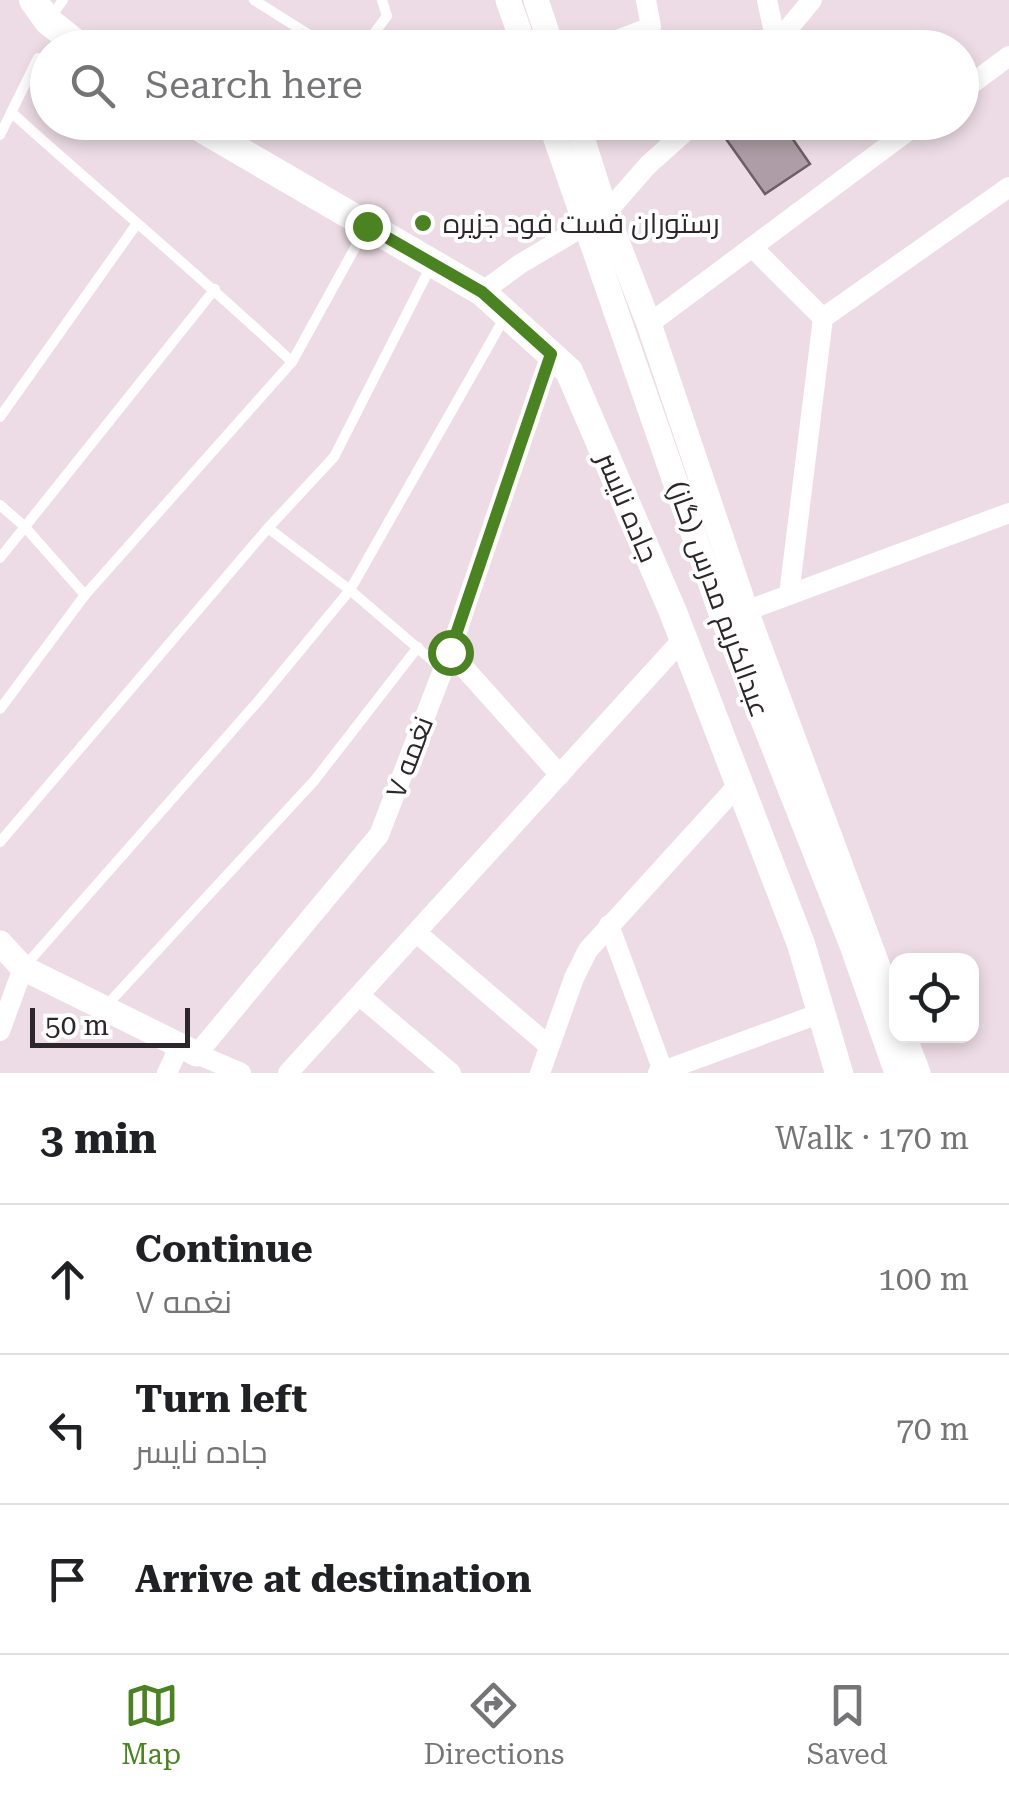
<!DOCTYPE html>
<meta charset="utf-8">
<style>
:root{--surface:#fff;--page:#f2f2f2;--text:#202124;--muted:#757577;--line:#e0e0e0;--accent:#4a8420}
body{margin:0;font-family:"Roboto Serif",Cairo,serif;background:var(--page);color:var(--text)}
.controls{position:absolute;right:30px;bottom:30px;display:grid;overflow:hidden;border-radius:20px;box-shadow:0 5px 15px #0003}
.controls button{width:90px;height:90px;display:grid;place-items:center;padding:0;border:0;border-bottom:2px solid var(--line);background:var(--surface);color:var(--text);font:50px sans-serif}
.scale{position:absolute;left:30px;bottom:25px;width:160px;box-sizing:border-box;padding-left:10px;border:5px solid #2d262a;border-top:0;font-size:28px;line-height:35px;white-space:nowrap;color:#2d262a;-webkit-text-stroke:8px #fff;paint-order:stroke}
.stop{position:absolute;width:30px;height:30px;margin:-22px;border:8px solid #4a8420;border-radius:50%;background:#fff}
.stop.end{background:#4a8420;border-color:#fff;box-shadow:0 2px 10px #0008}
.list{margin:0;padding:0;list-style:none}
h2{display:flex;justify-content:space-between;align-items:center;height:130px;margin:0;padding:0 40px;font-size:42px}
h2 small{font-size:32px;font-weight:400;color:var(--muted)}
.list li{display:grid;grid-template-columns:65px 1fr auto;gap:30px;align-items:center;box-sizing:border-box;height:150px;padding:0 40px;border-top:2px solid var(--line)}
.list b{display:block;font-size:38px;white-space:nowrap}
.list p{margin:0;font-size:32px;white-space:nowrap;color:var(--muted)}
.list em{font-size:32px;font-style:normal;color:var(--muted)}
.icon{flex:none;width:55px;height:55px;fill:none;stroke:currentColor;stroke-width:2;stroke-linecap:round;stroke-linejoin:round}
.map{position:relative;flex:none;width:1009px;height:1073px;overflow:hidden}
.search{position:absolute;background:var(--surface);box-shadow:0 5px 15px #0003;left:30px;right:30px;top:30px;height:110px;display:flex;align-items:center;gap:25px;box-sizing:border-box;padding:0 35px;border-radius:55px;color:var(--muted);font-size:38px}
.sheet{height:580px;background:var(--surface)}
nav{display:flex;justify-content:space-around;align-items:center;box-sizing:border-box;height:140px;border-top:2px solid var(--line);background:var(--surface);font-size:28px;color:var(--muted)}
nav a{display:grid;justify-items:center;gap:5px}
nav .on{color:var(--accent)}
.map>svg:first-child{display:block}
.building{fill:#ae9da6;stroke:#6d5e66;stroke-width:2.5}
.lines{fill:none;stroke-linecap:round;stroke-linejoin:round}
.service{stroke:#fff;stroke-width:10}
.minor{stroke:#fff;stroke-width:20}
.tertiary{stroke:#fff;stroke-width:25}
.secondary{stroke:#fff;stroke-width:28}
.route{stroke:#4a8420;stroke-width:12}
.poi-dot{fill:#4a8420;stroke:#fff;stroke-width:4}
.labels{text-anchor:middle;stroke-width:8;stroke-linejoin:round;paint-order:stroke}
.poi-label{font-size:28px;fill:#2d262a;stroke:#fff;text-anchor:start}
.street-label{font-size:28px;fill:#2d262a;stroke:#fff}
</style>
<div class="map">
<svg width="1009" height="1073" viewBox="0 0 1009 1073">
<rect width="100%" height="100%" fill="#eddce5"/>
<path class="building" d="M730 122H781L810 164 765 194 719 129Z"/>
<g class="lines">
<g class="service">
<path d="M254 0 330 48"/>
<path d="M49 20 63 0"/>
<path d="M363 48 387 16 382 0"/>
<path d="M11 112C104 196 201 276 292 362"/>
<path d="M0 135 38 58"/>
<path d="M0 417 136 225"/>
<path d="M0 505 24 526 85 595"/>
<path d="M268 528 350 590 442 669"/>
<path d="M0 558 215 289"/>
<path d="M0 709 85 595 292 362 367 226"/>
<path d="M0 842 268 528 334 457 431 266"/>
<path d="M25 966 260 699 350 590 506 315"/>
<path d="M106 1006 314 781 418 647"/>
</g>
<g class="minor">
<path d="M767 0 776 42"/>
<path d="M596 48 651 27 646 0"/>
<path d="M772 48 812 0"/>
<path d="M962 91 1009 56"/>
<path d="M606 213 648 165 696 122"/>
<path d="M752 247 823 318"/>
<path d="M482 292 520 264 586 225"/>
<path d="M823 318 1009 187"/>
<path d="M649 324 920 122"/>
<path d="M789 595 823 318"/>
<path d="M746 611 1009 513"/>
<path d="M450 652 560 775"/>
<path d="M609 925 663 1071"/>
<path d="M417 933 549 1046"/>
<path d="M360 996 451 1073"/>
<path d="M0 1031 23 968"/>
<path d="M167 1073 180 1045"/>
<path d="M241 1073 197 1054 379 835 450 652 551 354"/>
<path d="M288 1073 683 639"/>
<path d="M540 1073 574 978 588 950 739 784"/>
<path d="M658 1073 821 1013"/>
</g>
<g class="tertiary">
<path d="M508 0 525 48"/>
<path d="M536 0 552 48"/>
<path d="M550 122 723 619 853 948 897 1073"/>
<path d="M577 122 606 213 649 324 746 611 896 1015"/>
<path d="M0 943 23 968 197 1054"/>
<path d="M904 1036 918 1073"/>
</g>
<g class="secondary">
<path d="M33 0 48 21 82 48"/>
<path d="M190 122 482 292 569 371 673 612 801 944 839 1073"/>
</g>
</g>
<g class="lines">
<path class="route" d="M367 226 482 292 551 354 450 652"/>
</g>
<circle class="poi-dot" cx="423" cy="223" r="10"/>
<g class="labels">
<g class="poi-label">
<text x="443" y="233">رستوران فست فود جزیره</text>
</g>
<g class="street-label">
<text transform="translate(628 507) rotate(67)" y="10">جاده نایسر</text>
<text transform="translate(719 599) rotate(70)" y="10">عبدالکریم مدرس (گاز)</text>
<text transform="translate(409 757) rotate(-69)" y="10">نغمه ۷</text>
</g>
</g>
</svg>
<div class="controls">
<button><svg class="icon" aria-label="locate" viewBox="0 0 24 24"><circle cx="12" cy="12" r="6"/><path d="M12 2v4M12 18v4M2 12h4M18 12h4"/></svg></button>
</div>
<div class="scale">50 m</div>
<div class="stop" style="left:450px;top:652px"></div>
<div class="stop end" style="left:367px;top:226px"></div>
<div class="search"><svg class="icon" aria-label="search" viewBox="0 0 24 24"><circle cx="10" cy="10" r="6"/><path d="M15 15l6 6"/></svg>Search here</div>
</div>
<section class="sheet">
<h2>3 min<small>Walk · 170 m</small></h2>
<ul class="list">
<li><svg class="icon" aria-label="ahead" viewBox="0 0 24 24"><path d="M12 20V5M6 11l6-6 6 6"/></svg><div><b>Continue</b><p>نغمه ۷</p></div><em>100 m</em></li>
<li><svg class="icon" aria-label="left" viewBox="0 0 24 24"><path d="M17 20v-9H6M10 6l-5 5 5 5"/></svg><div><b>Turn left</b><p>جاده نایسر</p></div><em>70 m</em></li>
<li><svg class="icon" aria-label="arrive" viewBox="0 0 24 24"><path d="M6 21V4h12l-3 4 3 4H6"/></svg><div><b>Arrive at destination</b></div></li>
</ul>
</section>
<nav>
<a class="on"><svg class="icon" aria-label="map" viewBox="0 0 24 24"><path d="M3 6l6-2 6 2 6-2v14l-6 2-6-2-6 2zM9 4v14M15 6v14"/></svg>Map</a>
<a><svg class="icon" aria-label="directions" viewBox="0 0 24 24"><path d="M12 3l9 9-9 9-9-9zM9 14v-3h6M13 9l2 2-2 2"/></svg>Directions</a>
<a><svg class="icon" aria-label="saved" viewBox="0 0 24 24"><path d="M7 4h10v16l-5-4-5 4z"/></svg>Saved</a>
</nav>
